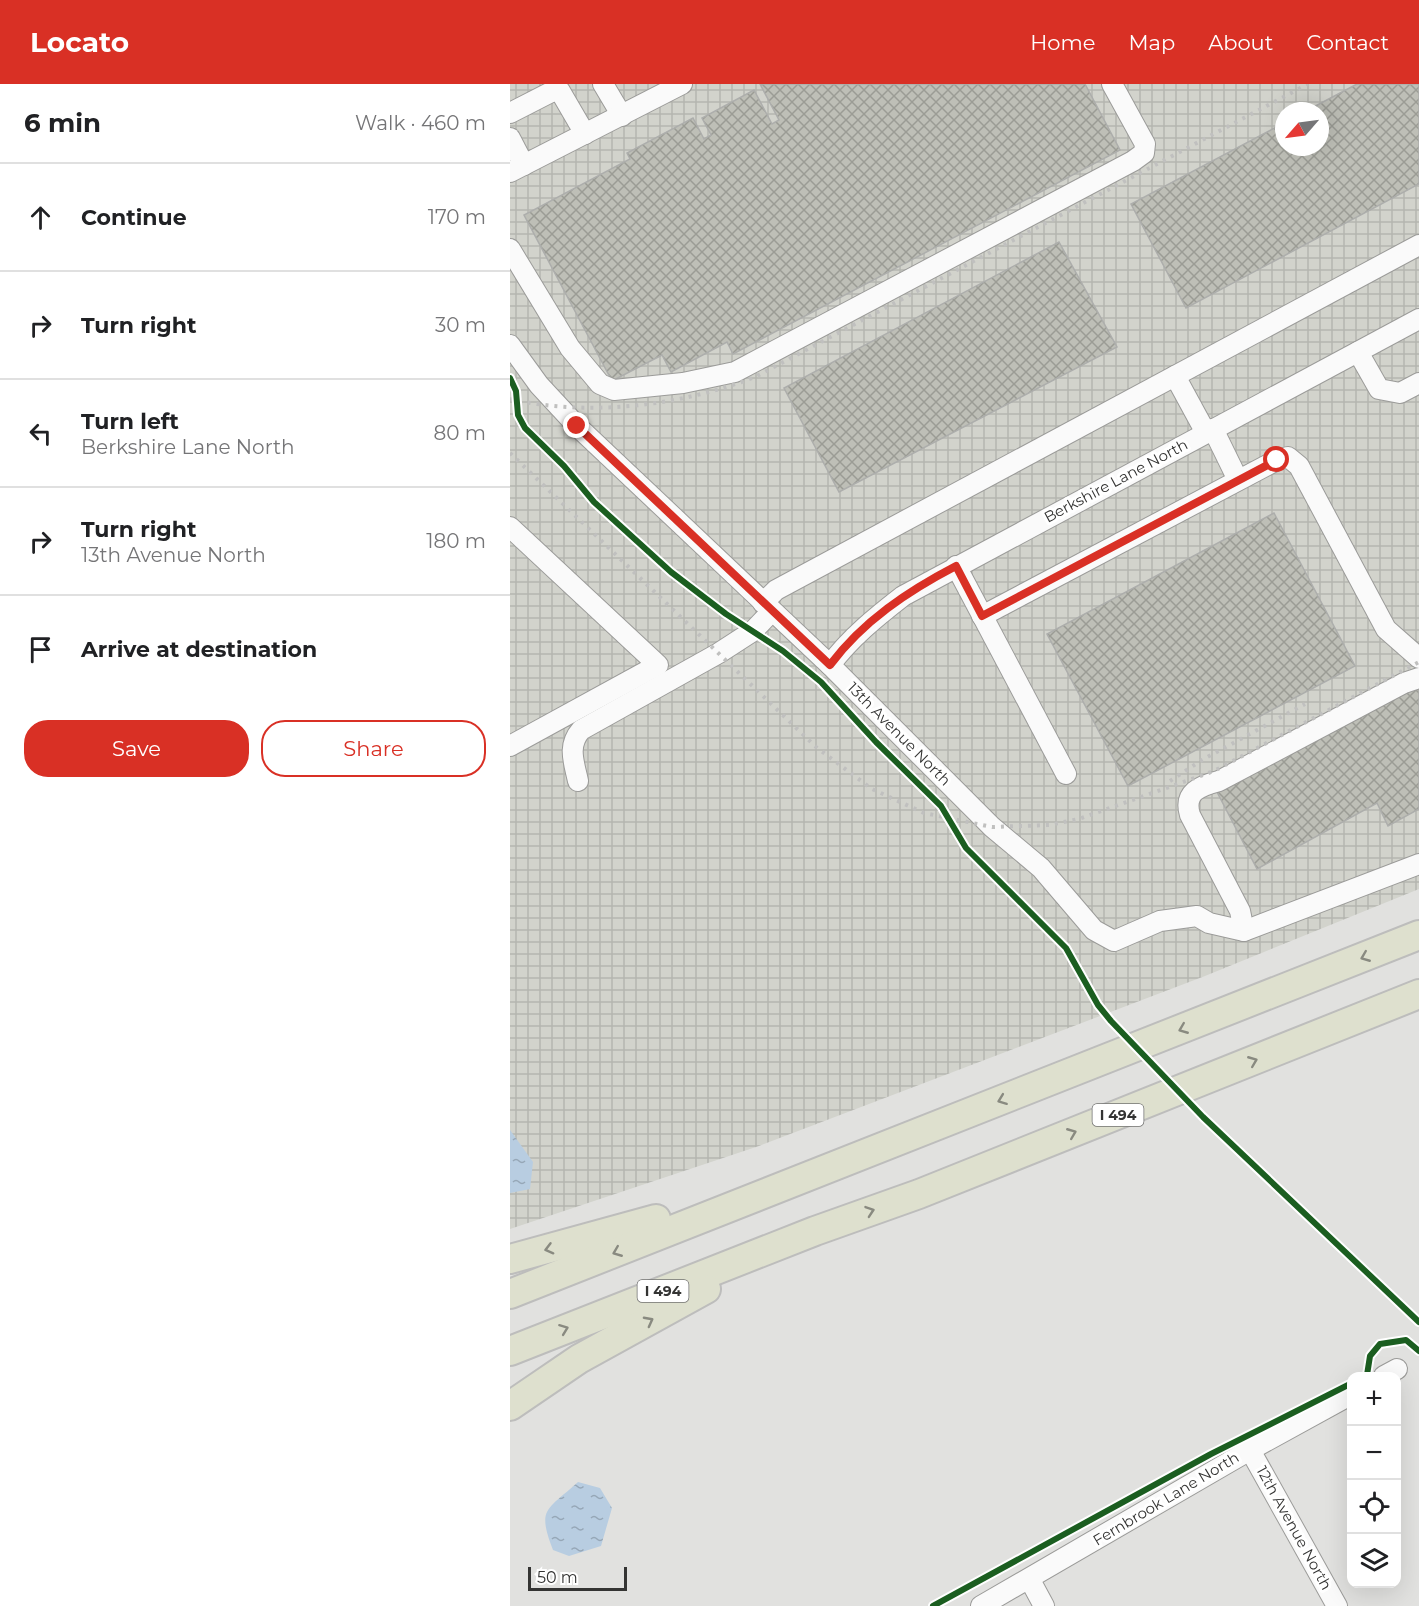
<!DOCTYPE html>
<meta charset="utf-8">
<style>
:root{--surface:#fff;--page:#f2f2f2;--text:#202124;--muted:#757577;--line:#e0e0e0;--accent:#d93025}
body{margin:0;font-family:Montserrat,sans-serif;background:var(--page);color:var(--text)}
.controls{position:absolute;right:18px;bottom:18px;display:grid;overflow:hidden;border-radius:12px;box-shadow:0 6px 24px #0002}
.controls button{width:54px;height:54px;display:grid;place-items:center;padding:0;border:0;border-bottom:2px solid var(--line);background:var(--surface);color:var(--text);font:30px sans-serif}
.compass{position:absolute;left:765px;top:18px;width:54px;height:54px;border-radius:50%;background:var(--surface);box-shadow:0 6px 24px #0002;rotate:242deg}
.scale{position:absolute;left:18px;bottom:15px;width:99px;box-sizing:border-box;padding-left:6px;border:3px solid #343433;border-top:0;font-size:16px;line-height:21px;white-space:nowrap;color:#343433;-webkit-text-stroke:4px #fff;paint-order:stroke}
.stop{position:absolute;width:18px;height:18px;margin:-14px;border:4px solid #d93025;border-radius:50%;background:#fff}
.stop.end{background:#d93025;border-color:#fff;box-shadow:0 2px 6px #0008}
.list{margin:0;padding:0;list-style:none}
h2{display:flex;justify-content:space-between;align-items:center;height:78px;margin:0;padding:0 24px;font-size:26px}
h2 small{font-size:20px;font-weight:400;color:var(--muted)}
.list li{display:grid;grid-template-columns:39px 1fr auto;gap:18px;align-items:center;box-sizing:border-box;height:108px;padding:0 24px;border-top:2px solid var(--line)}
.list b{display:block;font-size:22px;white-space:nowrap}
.list p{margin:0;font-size:20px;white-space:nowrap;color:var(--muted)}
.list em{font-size:20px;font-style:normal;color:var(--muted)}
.actions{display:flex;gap:12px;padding:18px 24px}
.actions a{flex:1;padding:14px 0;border:2px solid var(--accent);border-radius:24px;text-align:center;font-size:21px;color:var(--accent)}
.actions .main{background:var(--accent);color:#fff}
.icon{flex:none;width:33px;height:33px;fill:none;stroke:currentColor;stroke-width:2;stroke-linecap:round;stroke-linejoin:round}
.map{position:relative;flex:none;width:909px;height:1522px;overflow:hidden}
header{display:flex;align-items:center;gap:36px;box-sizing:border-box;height:84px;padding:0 30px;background:var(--accent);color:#fff}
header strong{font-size:28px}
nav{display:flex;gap:33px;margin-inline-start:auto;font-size:21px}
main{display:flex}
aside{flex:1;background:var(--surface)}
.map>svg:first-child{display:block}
.industrial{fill:url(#industrial-grid);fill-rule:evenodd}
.water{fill:url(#water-ripples)}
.building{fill:url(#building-cross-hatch);stroke:#adaeac;stroke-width:1.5}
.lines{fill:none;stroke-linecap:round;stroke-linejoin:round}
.minor-casing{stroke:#9b9b99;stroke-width:22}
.highway-casing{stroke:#bdbdbc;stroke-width:32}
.minor{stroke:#fafafa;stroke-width:20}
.highway{stroke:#dee0ce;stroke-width:28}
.rail{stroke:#c0c0bf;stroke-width:4;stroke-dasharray:3 6;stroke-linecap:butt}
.cycleway-casing{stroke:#fff;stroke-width:10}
.cycleway{stroke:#1b5e20;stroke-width:6}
.oneway{stroke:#898a80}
.route{stroke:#d93025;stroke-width:8}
.labels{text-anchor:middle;stroke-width:6;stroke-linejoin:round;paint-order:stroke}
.shield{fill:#fff;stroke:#717170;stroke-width:1.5}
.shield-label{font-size:14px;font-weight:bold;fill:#343433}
.street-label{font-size:15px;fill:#343433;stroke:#fff}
</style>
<header>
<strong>Locato</strong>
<nav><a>Home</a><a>Map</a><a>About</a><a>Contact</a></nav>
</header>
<main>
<aside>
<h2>6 min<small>Walk · 460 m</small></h2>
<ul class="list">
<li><svg class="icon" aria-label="ahead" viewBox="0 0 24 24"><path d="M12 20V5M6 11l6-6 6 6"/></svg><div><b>Continue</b></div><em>170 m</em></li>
<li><svg class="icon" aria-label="right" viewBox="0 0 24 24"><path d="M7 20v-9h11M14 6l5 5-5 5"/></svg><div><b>Turn right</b></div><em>30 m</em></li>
<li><svg class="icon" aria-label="left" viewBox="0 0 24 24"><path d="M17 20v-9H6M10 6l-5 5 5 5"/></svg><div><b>Turn left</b><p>Berkshire Lane North</p></div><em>80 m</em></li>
<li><svg class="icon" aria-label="right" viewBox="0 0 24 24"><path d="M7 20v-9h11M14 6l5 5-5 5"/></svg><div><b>Turn right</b><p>13th Avenue North</p></div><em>180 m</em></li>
<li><svg class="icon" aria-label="arrive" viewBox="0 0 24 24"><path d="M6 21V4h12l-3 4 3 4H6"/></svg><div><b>Arrive at destination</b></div></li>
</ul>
<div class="actions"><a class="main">Save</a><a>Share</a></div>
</aside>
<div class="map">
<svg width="909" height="1522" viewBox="0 0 909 1522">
<defs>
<pattern id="industrial-grid" width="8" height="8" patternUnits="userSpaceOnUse" patternTransform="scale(1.5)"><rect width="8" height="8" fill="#d2d3cc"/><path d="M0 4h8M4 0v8" fill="none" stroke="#b5b6b0"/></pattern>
<pattern id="water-ripples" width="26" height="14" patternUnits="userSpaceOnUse" patternTransform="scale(1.5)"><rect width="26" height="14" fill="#b8cde1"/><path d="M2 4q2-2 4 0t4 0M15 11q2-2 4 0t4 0" fill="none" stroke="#96a7b7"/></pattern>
<pattern id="building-cross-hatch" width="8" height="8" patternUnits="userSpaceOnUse" patternTransform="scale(1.5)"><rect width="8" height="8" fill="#bebfb7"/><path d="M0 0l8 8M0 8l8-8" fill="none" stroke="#9b9c95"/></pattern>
</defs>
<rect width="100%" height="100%" fill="#e1e1df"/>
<path class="industrial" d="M0 0H909V805L695 892 249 1062 0 1145ZM774 27H810V63H774Z"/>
<g class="water">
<path d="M0 1046 23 1078 20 1105 0 1109Z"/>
<path d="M68 1398 90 1404 102 1424 91 1462 59 1472 43 1466C27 1424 36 1427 68 1398Z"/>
</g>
<g class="building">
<path d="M250 0H575L610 66 223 270 217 258 161 288 152 271 102 297 14 131 120 75 117 69 183 34 194 55 201 51 192 34 244 6 262 40 269 36Z"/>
<path d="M847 0H909V100L676 224 621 120 774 39V63H810V27H796Z"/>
<path d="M549 158 607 263 329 408 274 304Z"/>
<path d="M764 429 845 582 618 702 537 550Z"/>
<path d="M909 598V725L878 742 867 719 747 785 706 706Z"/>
</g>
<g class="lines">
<g class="minor-casing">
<g id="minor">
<path d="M93 0 112 32"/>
<path d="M0 29 45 6 50 7 75 50"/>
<path d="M0 54 14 81"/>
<path d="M0 88 172 0"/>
<path d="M0 165 60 264 90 300 104 306 173 299 225 288 623 77 634 69 635 60 602 0"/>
<path d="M0 261 29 301 67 342 320 581 482 743 531 784 584 846 604 857 650 837 687 832 699 839 734 847 909 780"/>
<path d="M848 268 869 305 890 309 909 299"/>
<path d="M665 292 696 349"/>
<path d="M703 345 728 396"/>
<path d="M0 443 148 581 0 662"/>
<path d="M446 482 556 690"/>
<path d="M253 519 266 506 909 161"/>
<path d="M472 532 767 376 778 373 789 382 876 545 909 574"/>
<path d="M320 581C340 554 366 533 393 512L909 235"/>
<path d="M68 697C64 678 57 662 71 646L209 569 243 547 262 527"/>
<path d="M734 847 730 827 680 731C673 708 690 702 709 697L894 599 909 594"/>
<path d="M874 1292 887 1285"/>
<path d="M740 1366 827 1522"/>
<path d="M520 1496 534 1522"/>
<path d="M471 1522 740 1366 842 1310"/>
</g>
</g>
<g class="highway-casing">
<g id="highway">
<path d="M0 1175 146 1135"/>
<path d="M0 1210 909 851"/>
<path d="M0 1267 305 1147 409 1110 909 910"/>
<path d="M0 1322 69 1275 196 1205"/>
</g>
</g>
<use href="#minor" class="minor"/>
<use href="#highway" class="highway"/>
<g class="rail">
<path d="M0 315C79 333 170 322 245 293L798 0"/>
<path d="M0 369 306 663 362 705 414 729 482 743 539 741 569 735 704 687 909 578"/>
<path d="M660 697 692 676 795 620"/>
</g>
<g class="cycleway-casing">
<g id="cycleway">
<path d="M0 294 6 307 8 331 15 344 54 382 84 418 161 488 216 530 273 567 311 598 366 658 431 722 456 764 556 864 588 921 601 937 693 1033 909 1238"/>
<path d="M857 1291 860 1272 870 1260 896 1256 909 1267"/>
<path d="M423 1522 701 1370 842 1299"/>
</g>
</g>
<use href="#cycleway" class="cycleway"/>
</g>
<defs><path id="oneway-chevron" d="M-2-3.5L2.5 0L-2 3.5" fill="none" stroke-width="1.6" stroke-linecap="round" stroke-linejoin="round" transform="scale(1.5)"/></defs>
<g class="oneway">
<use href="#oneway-chevron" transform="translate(855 873) rotate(158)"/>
<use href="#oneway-chevron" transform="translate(673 945) rotate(158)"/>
<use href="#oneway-chevron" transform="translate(743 977) rotate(-22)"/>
<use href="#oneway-chevron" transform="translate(492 1016) rotate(159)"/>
<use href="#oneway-chevron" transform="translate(562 1049) rotate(-22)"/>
<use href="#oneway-chevron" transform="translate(360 1127) rotate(-19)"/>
<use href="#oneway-chevron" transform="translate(39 1165) rotate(165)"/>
<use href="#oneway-chevron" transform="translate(107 1168) rotate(158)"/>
<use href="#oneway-chevron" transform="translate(139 1237) rotate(-28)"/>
<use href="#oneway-chevron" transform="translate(54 1245) rotate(-21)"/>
</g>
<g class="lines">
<path class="route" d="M67 342 320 581C353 537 398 507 446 482L472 532 767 376"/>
</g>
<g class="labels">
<g class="shield">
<rect x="582.5" y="1020" width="51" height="22" rx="4.5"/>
<rect x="127.5" y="1196" width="51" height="22" rx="4.5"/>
</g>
<g class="shield-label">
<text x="608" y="1036">I 494</text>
<text x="153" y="1212">I 494</text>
</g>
<g class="street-label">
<text transform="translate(606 397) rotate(-28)" y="5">Berkshire Lane North</text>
<text transform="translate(389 650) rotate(45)" y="5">13th Avenue North</text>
<text transform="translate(656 1415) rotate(-31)" y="5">Fernbrook Lane North</text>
<text transform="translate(784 1444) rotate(61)" y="5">12th Avenue North</text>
</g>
</g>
</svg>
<div class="controls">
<button>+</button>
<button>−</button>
<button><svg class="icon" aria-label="locate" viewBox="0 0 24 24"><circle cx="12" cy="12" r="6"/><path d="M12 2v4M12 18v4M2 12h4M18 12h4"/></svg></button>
<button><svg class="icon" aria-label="layers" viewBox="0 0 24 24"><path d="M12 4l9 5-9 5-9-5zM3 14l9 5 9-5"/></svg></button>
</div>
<svg class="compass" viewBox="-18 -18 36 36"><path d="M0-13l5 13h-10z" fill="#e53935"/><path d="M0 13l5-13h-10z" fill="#757577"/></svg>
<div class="scale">50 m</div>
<div class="stop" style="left:767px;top:376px"></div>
<div class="stop end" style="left:67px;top:342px"></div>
</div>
</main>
